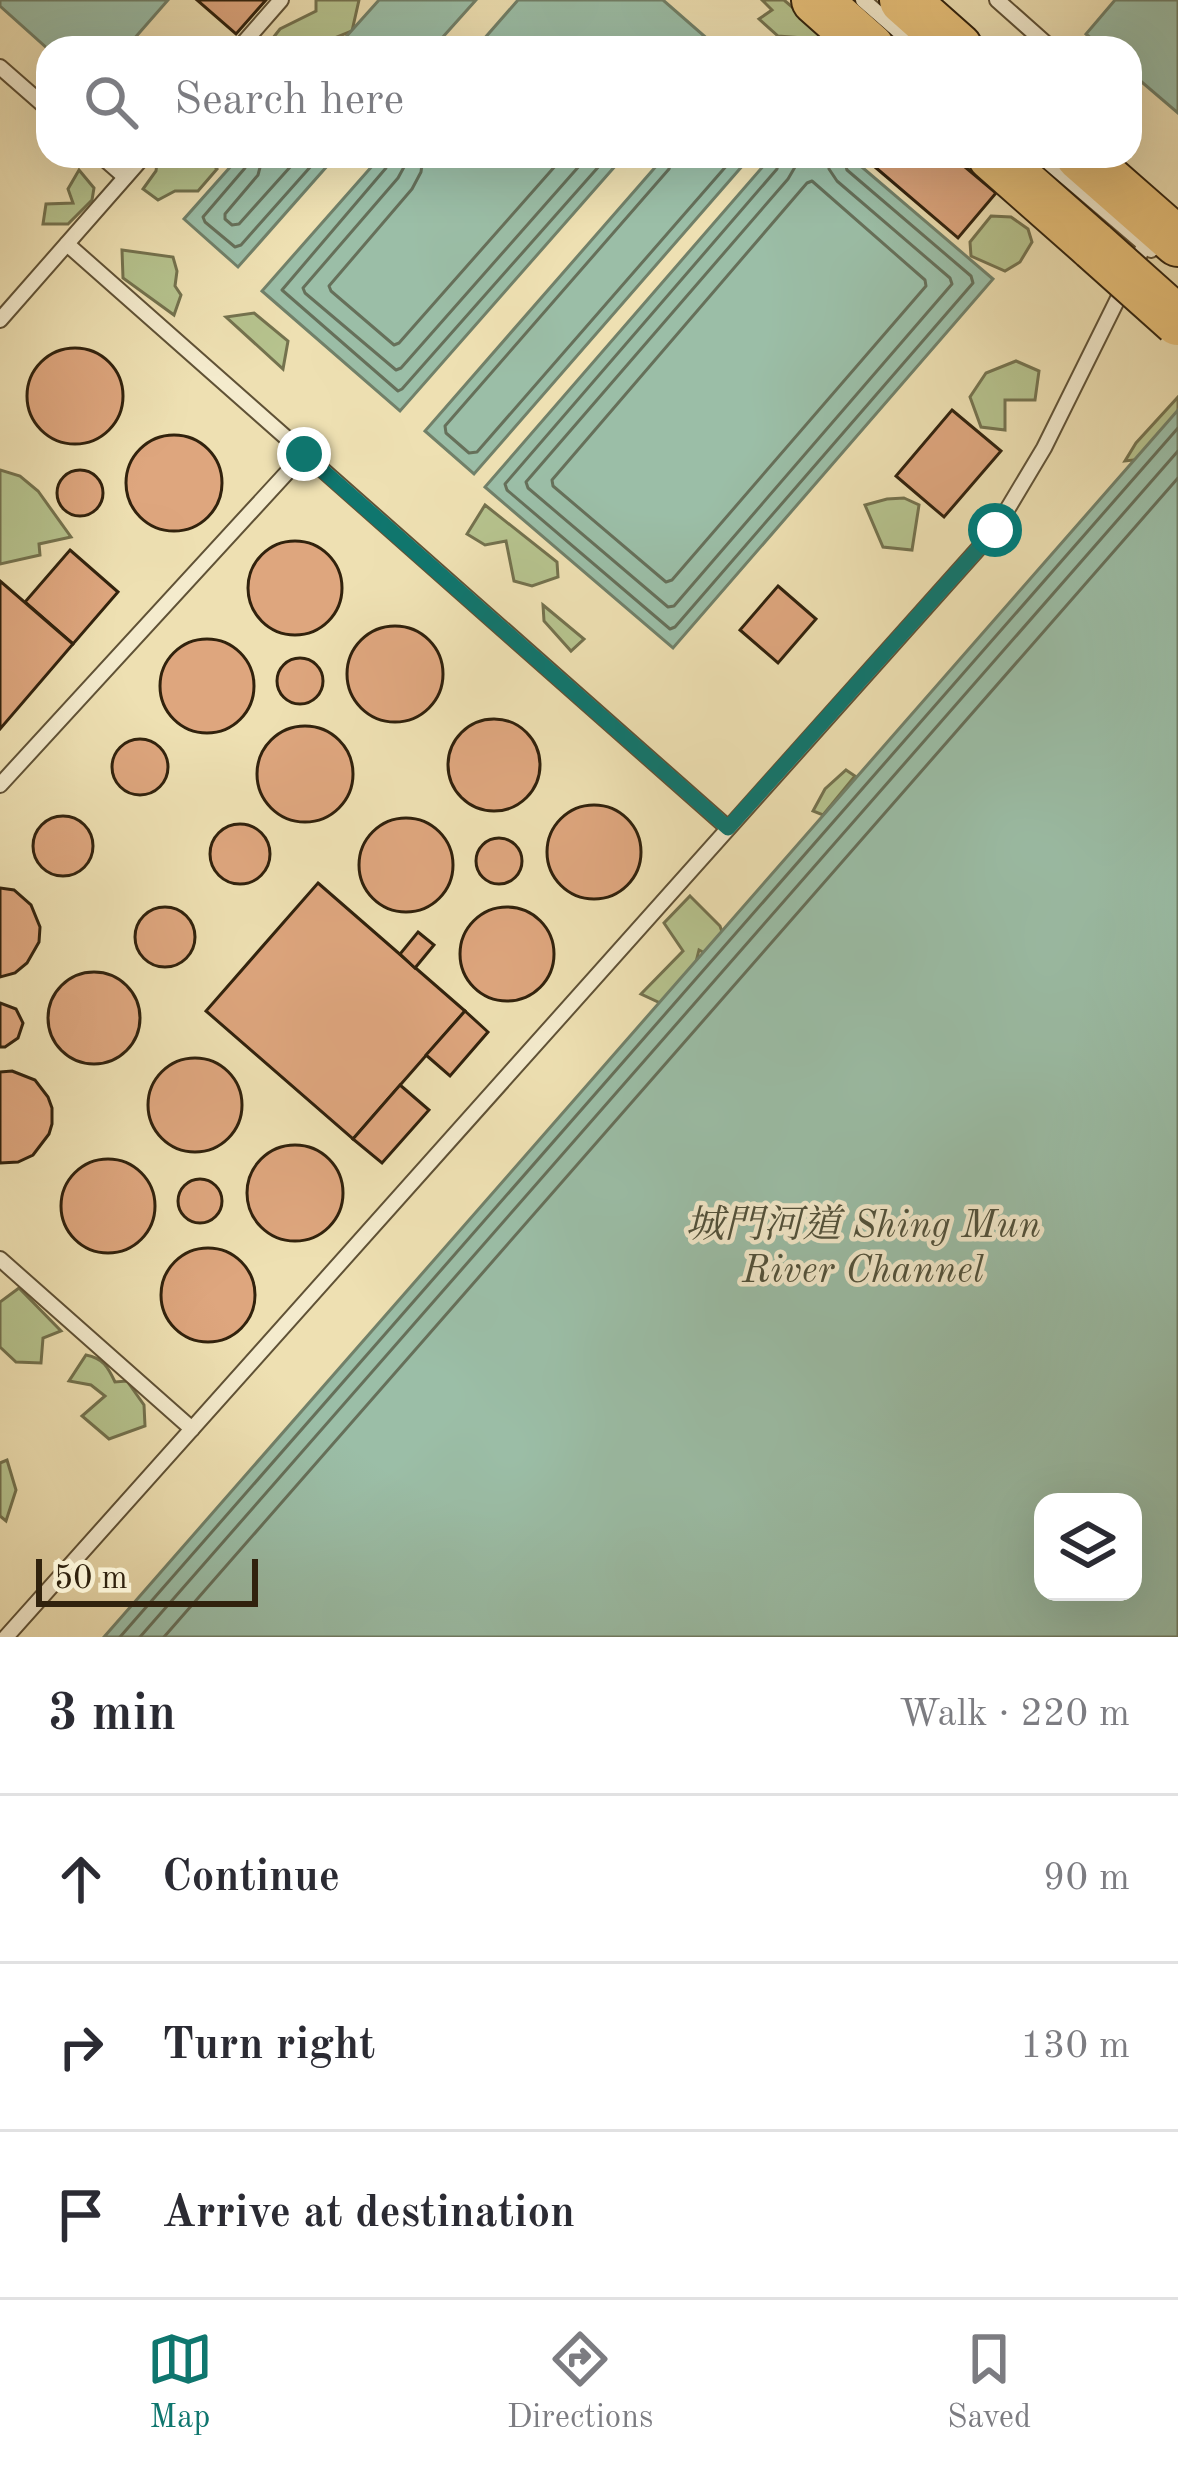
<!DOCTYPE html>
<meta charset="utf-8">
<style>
:root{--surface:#fff;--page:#f7f7f7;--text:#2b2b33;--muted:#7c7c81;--line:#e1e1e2;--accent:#0f766e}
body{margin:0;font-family:"Old Standard TT","Noto Serif TC",serif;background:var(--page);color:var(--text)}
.controls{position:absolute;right:36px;bottom:36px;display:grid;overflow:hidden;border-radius:24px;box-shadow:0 12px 48px #0002}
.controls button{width:108px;height:108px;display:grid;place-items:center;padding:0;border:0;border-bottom:3px solid var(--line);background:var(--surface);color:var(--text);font:60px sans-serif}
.scale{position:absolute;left:36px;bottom:30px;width:222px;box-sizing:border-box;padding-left:12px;border:6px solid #31220d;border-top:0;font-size:33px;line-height:42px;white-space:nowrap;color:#31220d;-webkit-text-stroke:9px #f4ebcd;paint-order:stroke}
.stop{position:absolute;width:36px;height:36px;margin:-27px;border:9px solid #0f766e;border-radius:50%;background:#fff}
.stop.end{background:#0f766e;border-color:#fff;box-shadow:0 3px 12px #0008}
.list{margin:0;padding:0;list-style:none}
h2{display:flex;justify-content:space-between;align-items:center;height:156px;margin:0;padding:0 48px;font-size:51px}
h2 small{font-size:39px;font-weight:400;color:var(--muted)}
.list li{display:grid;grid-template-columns:78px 1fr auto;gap:36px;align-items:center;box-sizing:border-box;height:168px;padding:0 48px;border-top:3px solid var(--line)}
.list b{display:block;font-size:45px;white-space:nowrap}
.list em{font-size:39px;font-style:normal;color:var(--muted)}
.icon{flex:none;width:66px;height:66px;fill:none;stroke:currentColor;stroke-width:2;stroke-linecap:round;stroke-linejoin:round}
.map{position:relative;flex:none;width:1178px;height:1637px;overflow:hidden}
.search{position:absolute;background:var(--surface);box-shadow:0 12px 48px #0002;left:36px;right:36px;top:36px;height:132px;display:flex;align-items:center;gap:30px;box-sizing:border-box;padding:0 42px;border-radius:36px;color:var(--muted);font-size:45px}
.sheet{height:660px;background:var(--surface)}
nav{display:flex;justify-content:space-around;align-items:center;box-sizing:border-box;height:168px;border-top:3px solid var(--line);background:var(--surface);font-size:33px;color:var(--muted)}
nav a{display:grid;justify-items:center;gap:6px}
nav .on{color:var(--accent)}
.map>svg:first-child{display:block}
.green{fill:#b6c38e;stroke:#74724e;stroke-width:3}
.water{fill:#9bbea7;stroke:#718069;stroke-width:3;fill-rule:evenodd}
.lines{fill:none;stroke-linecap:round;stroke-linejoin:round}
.shore{stroke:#66705a;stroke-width:3}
.building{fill:#dea67e;stroke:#31220d;stroke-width:3}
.service-casing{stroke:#605236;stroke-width:18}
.motorway-casing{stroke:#31220d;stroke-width:52}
.service{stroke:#f4ebcd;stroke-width:14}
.motorway{stroke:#e7c079;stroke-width:48}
.motorway-bridge-casing{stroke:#31220d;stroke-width:52;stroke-linecap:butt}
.motorway-bridge{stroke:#e7c079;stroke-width:48}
.route{stroke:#0f766e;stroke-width:15}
.labels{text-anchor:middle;stroke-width:9;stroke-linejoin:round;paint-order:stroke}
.water-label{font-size:39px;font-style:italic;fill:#51513b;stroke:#f4ebcd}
</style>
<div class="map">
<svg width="1178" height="1637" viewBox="0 0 1178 1637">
<rect width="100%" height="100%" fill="#eee0b2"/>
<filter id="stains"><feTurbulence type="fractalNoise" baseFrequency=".00167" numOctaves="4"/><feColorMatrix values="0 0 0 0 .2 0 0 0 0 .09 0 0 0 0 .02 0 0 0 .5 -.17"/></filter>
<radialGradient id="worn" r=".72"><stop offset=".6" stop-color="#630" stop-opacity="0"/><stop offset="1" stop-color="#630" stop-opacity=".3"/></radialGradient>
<g class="green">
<path d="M316 0H359L352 31 327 41 326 48H265L280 29 316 11Z"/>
<path d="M762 0H784L840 48H825L816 39 778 36 759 19 772 10Z"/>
<path d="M158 156H205L217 169 198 191H175L158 200 143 189 156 171Z"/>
<path d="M79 170 94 188 92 200 68 224H43L46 204 73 203 68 189Z"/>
<path d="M991 216 1011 217 1028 229 1032 242 1020 262 1005 271 971 256 970 242Z"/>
<path d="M122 250 173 257 177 271 175 286 181 295 174 315 123 278Z"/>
<path d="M254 313 288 341 283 369 226 317Z"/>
<path d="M1016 361 1039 371 1035 400H1005V430L981 427 970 397 986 373Z"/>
<path d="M1178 397V455L1125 461 1136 443Z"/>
<path d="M0 470 20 476 38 491 71 537 39 544 40 555 0 564Z"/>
<path d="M904 498 919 505 912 550 883 547 865 505 887 499Z"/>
<path d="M485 505 557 562 558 577 532 586 514 581 506 541 485 545 467 534Z"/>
<path d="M543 605 584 639 571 651 544 621Z"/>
<path d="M846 770 855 776 823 815 813 811 825 789Z"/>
<path d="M690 896 720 926 728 949 717 960 699 950 688 994 671 1008 641 994 683 951 664 923Z"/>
<path d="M19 1288 61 1331 43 1338 41 1363 16 1362 0 1347V1302Z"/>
<path d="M86 1355C103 1358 108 1367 115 1382L127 1381 144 1405 145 1426 109 1439 82 1416 105 1396 91 1385 69 1381Z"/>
<path d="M7 1460 16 1490 6 1521 0 1516V1463Z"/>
</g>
<g class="water">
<path d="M0 0H168L126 48 48 49 0 6Z"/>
<path d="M379 0H476L433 48H336Z"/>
<path d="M518 0H663L718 48H476Z"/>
<path d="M1115 0H1178V113L1130 72V48H1102L1086 34Z"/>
<path d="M240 156H336L238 267 184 219Z"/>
<path d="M381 156H624L400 411 262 291Z"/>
<path d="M665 156H751L474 474 425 431Z"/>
<path d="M772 156H849L993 279 673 648 485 487Z"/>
<path d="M1178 410V1637H104ZM1043 1502H1133V1592H1043Z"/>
</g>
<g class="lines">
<g class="shore">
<path d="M248 156 245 168 203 217 205 222 235 247 241 245 320 156"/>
<path d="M263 156 258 175 225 214V219L232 225 239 224 300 156"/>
<path d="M389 156 386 168 282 290 398 391 402 389 608 156"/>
<path d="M404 156V167L398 178 303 288 305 293 396 370 401 368 588 156"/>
<path d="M423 156 421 172 412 189 329 286 331 291 394 345 399 343 564 156"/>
<path d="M673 156 669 169 445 426 446 433 469 453 477 452 735 156"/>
<path d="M780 156 777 169 505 484 507 490 670 629 675 627 973 283 971 276 847 170 843 156"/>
<path d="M795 156V167L788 179 526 482 528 488 668 607 674 606 952 284 950 278 837 181 829 169 828 156"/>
<path d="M812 181 925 280 926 286 672 580 666 582 553 486 552 480 807 183Z"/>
<path d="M120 1637 1178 428"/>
<path d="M140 1637 1178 451"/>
<path d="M164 1637 1178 478"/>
</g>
</g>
<g class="building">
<path d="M197 0H266L236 34Z"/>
<path d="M884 156H952L996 193 958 238 875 167Z"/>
<circle cx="75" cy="396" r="48"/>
<path d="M952 410 1001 451 944 517 896 476Z"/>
<circle cx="174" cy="483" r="48"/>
<circle cx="80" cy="493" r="23"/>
<circle cx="295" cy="588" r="47"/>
<path d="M70 550 118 592 73 644 25 602Z"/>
<path d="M0 581 73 644 0 729Z"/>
<path d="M778 586 816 619 778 663 740 630Z"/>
<circle cx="395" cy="674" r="48"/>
<circle cx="207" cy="686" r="47"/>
<circle cx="300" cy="681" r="23"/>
<circle cx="494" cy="765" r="46"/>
<circle cx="305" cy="774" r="48"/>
<circle cx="140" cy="767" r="28"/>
<circle cx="594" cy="852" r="47"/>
<circle cx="63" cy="846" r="30"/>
<circle cx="406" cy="865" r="47"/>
<circle cx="240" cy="854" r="30"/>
<circle cx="499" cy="861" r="23"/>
<path d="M318 883 465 1011 353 1139 206 1011Z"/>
<path d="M0 888 14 890 31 905 40 927 39 942 27 963 15 973 0 977Z"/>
<circle cx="165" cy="937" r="30"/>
<circle cx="507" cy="954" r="47"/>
<path d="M418 932 434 945 415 968 400 954Z"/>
<circle cx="94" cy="1018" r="46"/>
<path d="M0 1003 16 1009 23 1023 18 1038 5 1047H0Z"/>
<path d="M465 1011 488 1032 450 1076 426 1055Z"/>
<circle cx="195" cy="1105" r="47"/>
<path d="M12 1071 35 1080 48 1097 52 1108V1124L49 1134 33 1155 18 1162 0 1163V1072Z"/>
<path d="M400 1085 429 1110 382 1163 353 1139Z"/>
<circle cx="295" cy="1193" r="48"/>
<circle cx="108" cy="1206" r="47"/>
<circle cx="200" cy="1201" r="22"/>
<circle cx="208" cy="1295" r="47"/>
</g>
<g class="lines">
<g class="service-casing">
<g id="service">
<path d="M863 0 918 48"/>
<path d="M997 0 1051 48"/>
<path d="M239 48 281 0"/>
<path d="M0 67 48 109"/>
<path d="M101 156 125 177"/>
<path d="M1041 156 1151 250"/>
<path d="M67 244 728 828"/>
<path d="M0 320 144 156"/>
<path d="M0 785 304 454"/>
<path d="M0 1259 192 1429"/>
<path d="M6 1637 995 530 1044 448 1144 246"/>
</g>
</g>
<g class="motorway-casing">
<g id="motorway">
<path d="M816 0 870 48"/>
<path d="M904 0 958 48"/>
<path d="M992 156 1094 246"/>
<path d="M1080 156 1178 242"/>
</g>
</g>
<use href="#service" class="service"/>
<use href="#motorway" class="motorway"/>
<g class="motorway-bridge-casing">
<path id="motorway-bridge" d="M1094 246 1178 321"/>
</g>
<use href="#motorway-bridge" class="motorway-bridge"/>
</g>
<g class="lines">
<path class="route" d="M304 454 728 828 995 530"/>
</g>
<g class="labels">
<g class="water-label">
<text x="863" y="1237">城門河道 Shing Mun<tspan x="863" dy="45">River Channel</tspan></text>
</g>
</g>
<rect width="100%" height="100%" filter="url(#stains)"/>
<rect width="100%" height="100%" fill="url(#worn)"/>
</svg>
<div class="controls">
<button><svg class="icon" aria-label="layers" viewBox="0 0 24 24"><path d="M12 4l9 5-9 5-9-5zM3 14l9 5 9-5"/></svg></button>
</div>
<div class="scale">50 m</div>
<div class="stop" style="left:995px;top:530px"></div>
<div class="stop end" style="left:304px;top:454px"></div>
<div class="search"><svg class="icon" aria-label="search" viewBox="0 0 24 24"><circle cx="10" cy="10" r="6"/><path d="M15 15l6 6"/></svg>Search here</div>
</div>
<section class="sheet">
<h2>3 min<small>Walk · 220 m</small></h2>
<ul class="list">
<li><svg class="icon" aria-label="ahead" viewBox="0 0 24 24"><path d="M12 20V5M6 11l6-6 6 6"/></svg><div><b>Continue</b></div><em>90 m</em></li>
<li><svg class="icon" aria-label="right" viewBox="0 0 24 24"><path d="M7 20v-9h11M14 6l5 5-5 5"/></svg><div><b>Turn right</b></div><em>130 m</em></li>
<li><svg class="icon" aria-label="arrive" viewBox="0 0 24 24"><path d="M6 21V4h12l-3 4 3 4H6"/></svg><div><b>Arrive at destination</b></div></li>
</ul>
</section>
<nav>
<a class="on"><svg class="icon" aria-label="map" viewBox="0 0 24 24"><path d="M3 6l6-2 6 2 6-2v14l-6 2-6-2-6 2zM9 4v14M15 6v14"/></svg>Map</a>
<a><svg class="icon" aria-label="directions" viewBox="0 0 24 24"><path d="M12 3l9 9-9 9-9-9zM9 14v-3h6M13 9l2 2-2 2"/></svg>Directions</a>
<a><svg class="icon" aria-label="saved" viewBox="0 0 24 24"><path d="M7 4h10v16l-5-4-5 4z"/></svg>Saved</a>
</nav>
